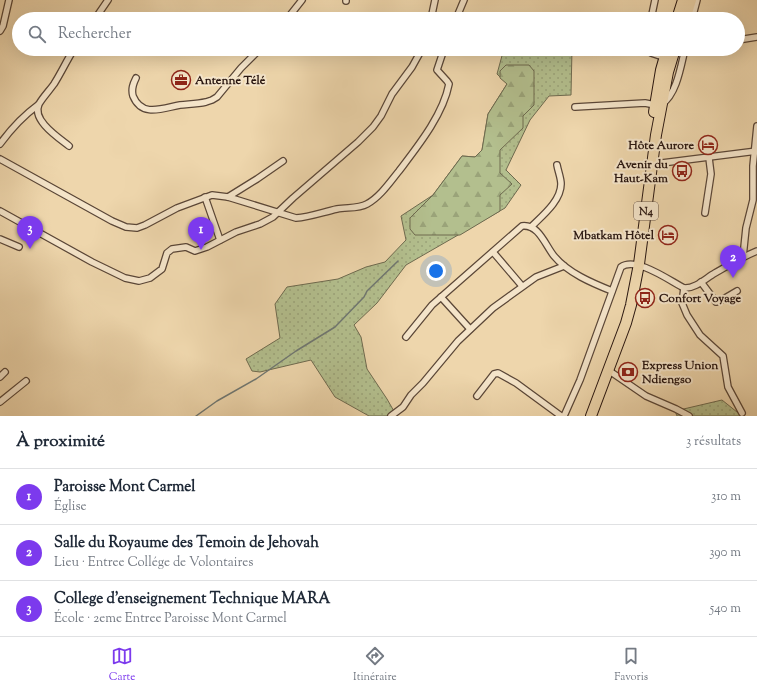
<!DOCTYPE html>
<html lang="fr">
<meta charset="utf-8">
<style>
:root{--surface:#fff;--page:#f6f6f7;--text:#1f2937;--muted:#747a83;--line:#e0e1e3;--accent:#7c3aed}
body{margin:0;font-family:"Sorts Mill Goudy",serif;background:var(--page);color:var(--text)}
.you{position:absolute;left:436px;top:271px;width:14px;height:14px;margin:-10px;border:3px solid #fff;border-radius:50%;background:#1a73e8;box-shadow:0 0 0 6px #1a73e833}
.badge{display:grid;place-items:center;width:26px;height:26px;border-radius:50%;background:var(--accent);color:#fff;font-size:13px;font-weight:700}
.pin{position:absolute;translate:-50% -33px;filter:drop-shadow(0 1px 2px #0008)}
.pin::after{content:'';position:absolute;top:21px;width:14px;height:12px;background:inherit;clip-path:polygon(0 0,100% 0,50% 100%)}
.list{margin:0;padding:0;list-style:none}
h2{display:flex;justify-content:space-between;align-items:center;height:52px;margin:0;padding:0 16px;font-size:17px}
h2 small{font-size:13px;font-weight:400;color:var(--muted)}
.list li{display:grid;grid-template-columns:26px 1fr auto;gap:12px;align-items:center;box-sizing:border-box;height:56px;padding:0 16px;border-top:1px solid var(--line)}
.list b{display:block;font-size:15px;white-space:nowrap}
.list p{margin:0;font-size:13px;white-space:nowrap;color:var(--muted)}
.list em{font-size:13px;font-style:normal;color:var(--muted)}
.icon{flex:none;width:22px;height:22px;fill:none;stroke:currentColor;stroke-width:2;stroke-linecap:round;stroke-linejoin:round}
.map{position:relative;flex:none;width:757px;height:416px;overflow:hidden}
.search{position:absolute;background:var(--surface);box-shadow:0 4px 16px #0002;left:12px;right:12px;top:12px;height:44px;display:flex;align-items:center;gap:10px;box-sizing:border-box;padding:0 14px;border-radius:22px;color:var(--muted);font-size:15px}
.sheet{height:220px;background:var(--surface)}
nav{display:flex;justify-content:space-around;align-items:center;box-sizing:border-box;height:56px;border-top:1px solid var(--line);background:var(--surface);font-size:11px;color:var(--muted)}
nav a{display:grid;justify-items:center;gap:2px}
nav .on{color:var(--accent)}
.map>svg:first-child{display:block}
.grass{fill:url(#grass-dots);stroke:#6e6a4f}
.forest{fill:url(#forest-firs);stroke:#6e6a4f}
.lines{fill:none;stroke-linecap:round;stroke-linejoin:round}
.stream{stroke:#6f7772;stroke-width:1.5}
.street-casing{stroke:#5a4637;stroke-width:8}
.highway-casing{stroke:#291610;stroke-width:12}
.street{stroke:#f4e4c9;stroke-width:5.5}
.highway{stroke:#eed6ac;stroke-width:10}
.labels{text-anchor:middle;stroke-width:4;stroke-linejoin:round;paint-order:stroke}
.shield{fill:#f4e4c9;stroke:#665448;stroke-width:1}
.shield-label{font-size:11px;font-weight:bold;fill:#291610}
.poi-label{font-size:12px;font-weight:bold;fill:#291610;stroke:#f4e4c9;text-anchor:start}
</style>
<div class="map">
<svg width="757" height="416" viewBox="0 0 757 416">
<defs>
<pattern id="grass-dots" width="8" height="8" patternUnits="userSpaceOnUse"><rect width="8" height="8" fill="#b3bf8e"/><path d="M2 2h.1M6 6h.1" fill="none" stroke="#9aa379" stroke-width="1.8" stroke-linecap="round"/></pattern>
<pattern id="forest-firs" width="22" height="20" patternUnits="userSpaceOnUse"><rect width="22" height="20" fill="#b3bf8e"/><path d="M5 1l3.5 6h-7zM16 11l3.5 6h-7z" fill="#9aa379"/></pattern>
</defs>
<rect width="100%" height="100%" fill="#eed6ac"/>
<filter id="stains"><feTurbulence type="fractalNoise" baseFrequency=".005" numOctaves="4"/><feColorMatrix values="0 0 0 0 .2 0 0 0 0 .09 0 0 0 0 .02 0 0 0 .5 -.17"/></filter>
<radialGradient id="worn" r=".72"><stop offset=".6" stop-color="#630" stop-opacity="0"/><stop offset="1" stop-color="#630" stop-opacity=".3"/></radialGradient>
<g class="grass">
<path d="M517 49H572L571 95 549 96 530 120 506 170 521 185 505 208 406 265 377 303 354 325 361 337 367 369 387 399 395 413 390 416H369L335 397 311 360 260 372 252 371 246 359 280 338 275 304 287 287 338 279 366 267 385 262 406 240 401 216 433 195 462 156 475 157 482 150 488 114 507 84 497 74 503 52H516Z"/>
<path d="M722 400 742 416H677L675 411Z"/>
</g>
<path class="forest" d="M506 65H529L534 71V105L523 116V128L500 150V173L512 184 500 195V211L460 235H415L410 229V218L433 195 462 156 475 157 482 150 488 114 507 84 500 78V71Z"/>
<g class="lines">
<path class="stream" d="M196 416 217 401 256 379 296 351 335 327 364 297 367 291 398 261"/>
<g class="street-casing">
<g id="street">
<path d="M346 1V0"/>
<path d="M95 19 108 0"/>
<path d="M287 19 302 0"/>
<path d="M431 19 435 0"/>
<path d="M456 19 464 0"/>
<path d="M651 19 655 0"/>
<path d="M692 19 697 0"/>
<path d="M0 31 3 26 9 0"/>
<path d="M738 40 757 37"/>
<path d="M647 49 651 53 666 58"/>
<path d="M136 78C133 84 131 89 133 96 142 118 163 108 180 105 189 104 197 104 206 102L212 100 217 97 241 68 260 49"/>
<path d="M662 104C677 94 681 65 685 49"/>
<path d="M575 107 645 103 655 105"/>
<path d="M0 144C11 129 23 116 38 105"/>
<path d="M69 146C59 138 31 120 39 104 43 97 49 91 54 84 61 73 67 60 74 49"/>
<path d="M0 159 112 221 126 227 137 228 145 225 177 208 212 195 228 197 296 218C310 217 323 212 337 209 347 207 358 209 367 204 380 197 390 182 399 171 418 146 443 115 449 84L447 81 437 70 444 49"/>
<path d="M646 165 757 151"/>
<path d="M205 197 220 240"/>
<path d="M228 197 257 179 283 161"/>
<path d="M0 211 92 262 125 278 139 281 150 278 162 269 167 253 172 249 186 247 195 251 207 247 236 232 260 224 273 217 293 198 358 142 373 127 381 116 392 94 412 67 422 49"/>
<path d="M705 213 711 174 709 158"/>
<path d="M531 227C542 216 561 201 561 184 561 178 558 171 557 165"/>
<path d="M0 239 19 247"/>
<path d="M493 252 522 286"/>
<path d="M743 257 746 228 753 200V166L757 126"/>
<path d="M701 282 716 302 720 301 737 291"/>
<path d="M684 288 682 303 687 315 700 335 723 356 728 387 742 413"/>
<path d="M441 297 470 329"/>
<path d="M406 337 432 305 522 226C539 224 545 245 554 256 568 273 592 283 612 291"/>
<path d="M608 370 646 396 676 409 689 416"/>
<path d="M0 377 5 372"/>
<path d="M477 396 494 374 498 373 516 383 561 416"/>
<path d="M0 402 26 381"/>
<path d="M391 416 403 407 411 395 423 383 458 341 493 308 536 277 564 266"/>
<path d="M564 416 580 380 621 267C636 256 670 281 684 288 695 289 706 278 715 273 729 265 742 257 757 251"/>
</g>
</g>
<g class="highway-casing">
<g id="highway">
<path d="M677 19 683 0"/>
<path d="M685 19 691 0"/>
<path d="M654 112 661 70 667 49"/>
<path d="M591 416 626 323 631 305 639 264 656 135 668 72 675 49"/>
</g>
</g>
<use href="#street" class="street"/>
<use href="#highway" class="highway"/>
</g>
<defs>
<g id="office-ring" transform="scale(1)"><circle r="9.5" fill="#f4e4c9" stroke="#8f2418" stroke-width="1.5"/><path d="M-6-3h4V-5.5h4V-3h4V5H-6ZM-1-4.5V-3h2v-1.5ZM-6 0V1H6V0Z" fill="#8f2418"/></g>
<g id="hotel-ring" transform="scale(1)"><circle r="9.5" fill="#f4e4c9" stroke="#8f2418" stroke-width="1.5"/><path d="M-6-4.5h1.5V1H6V5H4.5V3h-9V5H-6ZM-4 0a1.8 1.8 0 1 1 3.6 0ZM.5 0V-2.5h3Q6-2.5 6 0Z" fill="#8f2418"/></g>
<g id="bus-ring" transform="scale(1)"><circle r="9.5" fill="#f4e4c9" stroke="#8f2418" stroke-width="1.5"/><path d="M-5-6H5V4H4V6H2V4H-2V6H-4V4H-5ZM-3.5-4V0h7V-4ZM-3.5 1.2v1.5H-2V1.2ZM2 1.2v1.5H3.5V1.2Z" fill="#8f2418"/></g>
<g id="bank-ring" transform="scale(1)"><circle r="9.5" fill="#f4e4c9" stroke="#8f2418" stroke-width="1.5"/><path d="M-6-4H6V4H-6ZM0-2.3a2.3 2.3 0 1 0 0 4.6a2.3 2.3 0 1 0 0-4.6Z" fill="#8f2418"/></g>
</defs>
<g fill-rule="evenodd">
<use href="#office-ring" x="181" y="80"/>
<use href="#hotel-ring" x="708" y="145"/>
<use href="#bus-ring" x="682" y="171"/>
<use href="#hotel-ring" x="668" y="235"/>
<use href="#bus-ring" x="645" y="298"/>
<use href="#bank-ring" x="628" y="372"/>
</g>
<g class="labels">
<rect class="shield" x="634" y="202" width="24" height="18" rx="3"/>
<g class="shield-label">
<text x="646" y="215">N4</text>
</g>
<g class="poi-label">
<text x="195" y="84">Antenne Télé</text>
<text x="694" y="149" text-anchor="end">Hôte Aurore</text>
<text x="668" y="168" text-anchor="end">Avenir du<tspan x="668" dy="14">Haut-Kam</tspan></text>
<text x="654" y="239" text-anchor="end">Mbatkam Hôtel</text>
<text x="659" y="302">Confort Voyage</text>
<text x="642" y="369">Express Union<tspan x="642" dy="14">Ndiengso</tspan></text>
</g>
</g>
<rect width="100%" height="100%" filter="url(#stains)"/>
<rect width="100%" height="100%" fill="url(#worn)"/>
</svg>
<div class="you"></div>
<div class="pin badge" style="left:201px;top:250px">1</div>
<div class="pin badge" style="left:733px;top:278px">2</div>
<div class="pin badge" style="left:30px;top:249px">3</div>
<div class="search"><svg class="icon" aria-label="search" viewBox="0 0 24 24"><circle cx="10" cy="10" r="6"/><path d="M15 15l6 6"/></svg>Rechercher</div>
</div>
<section class="sheet">
<h2>À proximité<small>3 résultats</small></h2>
<ul class="list">
<li><span class="badge">1</span><div><b>Paroisse Mont Carmel</b><p>Église</p></div><em>310 m</em></li>
<li><span class="badge">2</span><div><b>Salle du Royaume des Temoin de Jehovah</b><p>Lieu · Entree Collége de Volontaires</p></div><em>390 m</em></li>
<li><span class="badge">3</span><div><b>College d'enseignement Technique MARA</b><p>École · 2eme Entree Paroisse Mont Carmel</p></div><em>540 m</em></li>
</ul>
</section>
<nav>
<a class="on"><svg class="icon" aria-label="map" viewBox="0 0 24 24"><path d="M3 6l6-2 6 2 6-2v14l-6 2-6-2-6 2zM9 4v14M15 6v14"/></svg>Carte</a>
<a><svg class="icon" aria-label="directions" viewBox="0 0 24 24"><path d="M12 3l9 9-9 9-9-9zM9 14v-3h6M13 9l2 2-2 2"/></svg>Itinéraire</a>
<a><svg class="icon" aria-label="saved" viewBox="0 0 24 24"><path d="M7 4h10v16l-5-4-5 4z"/></svg>Favoris</a>
</nav>
